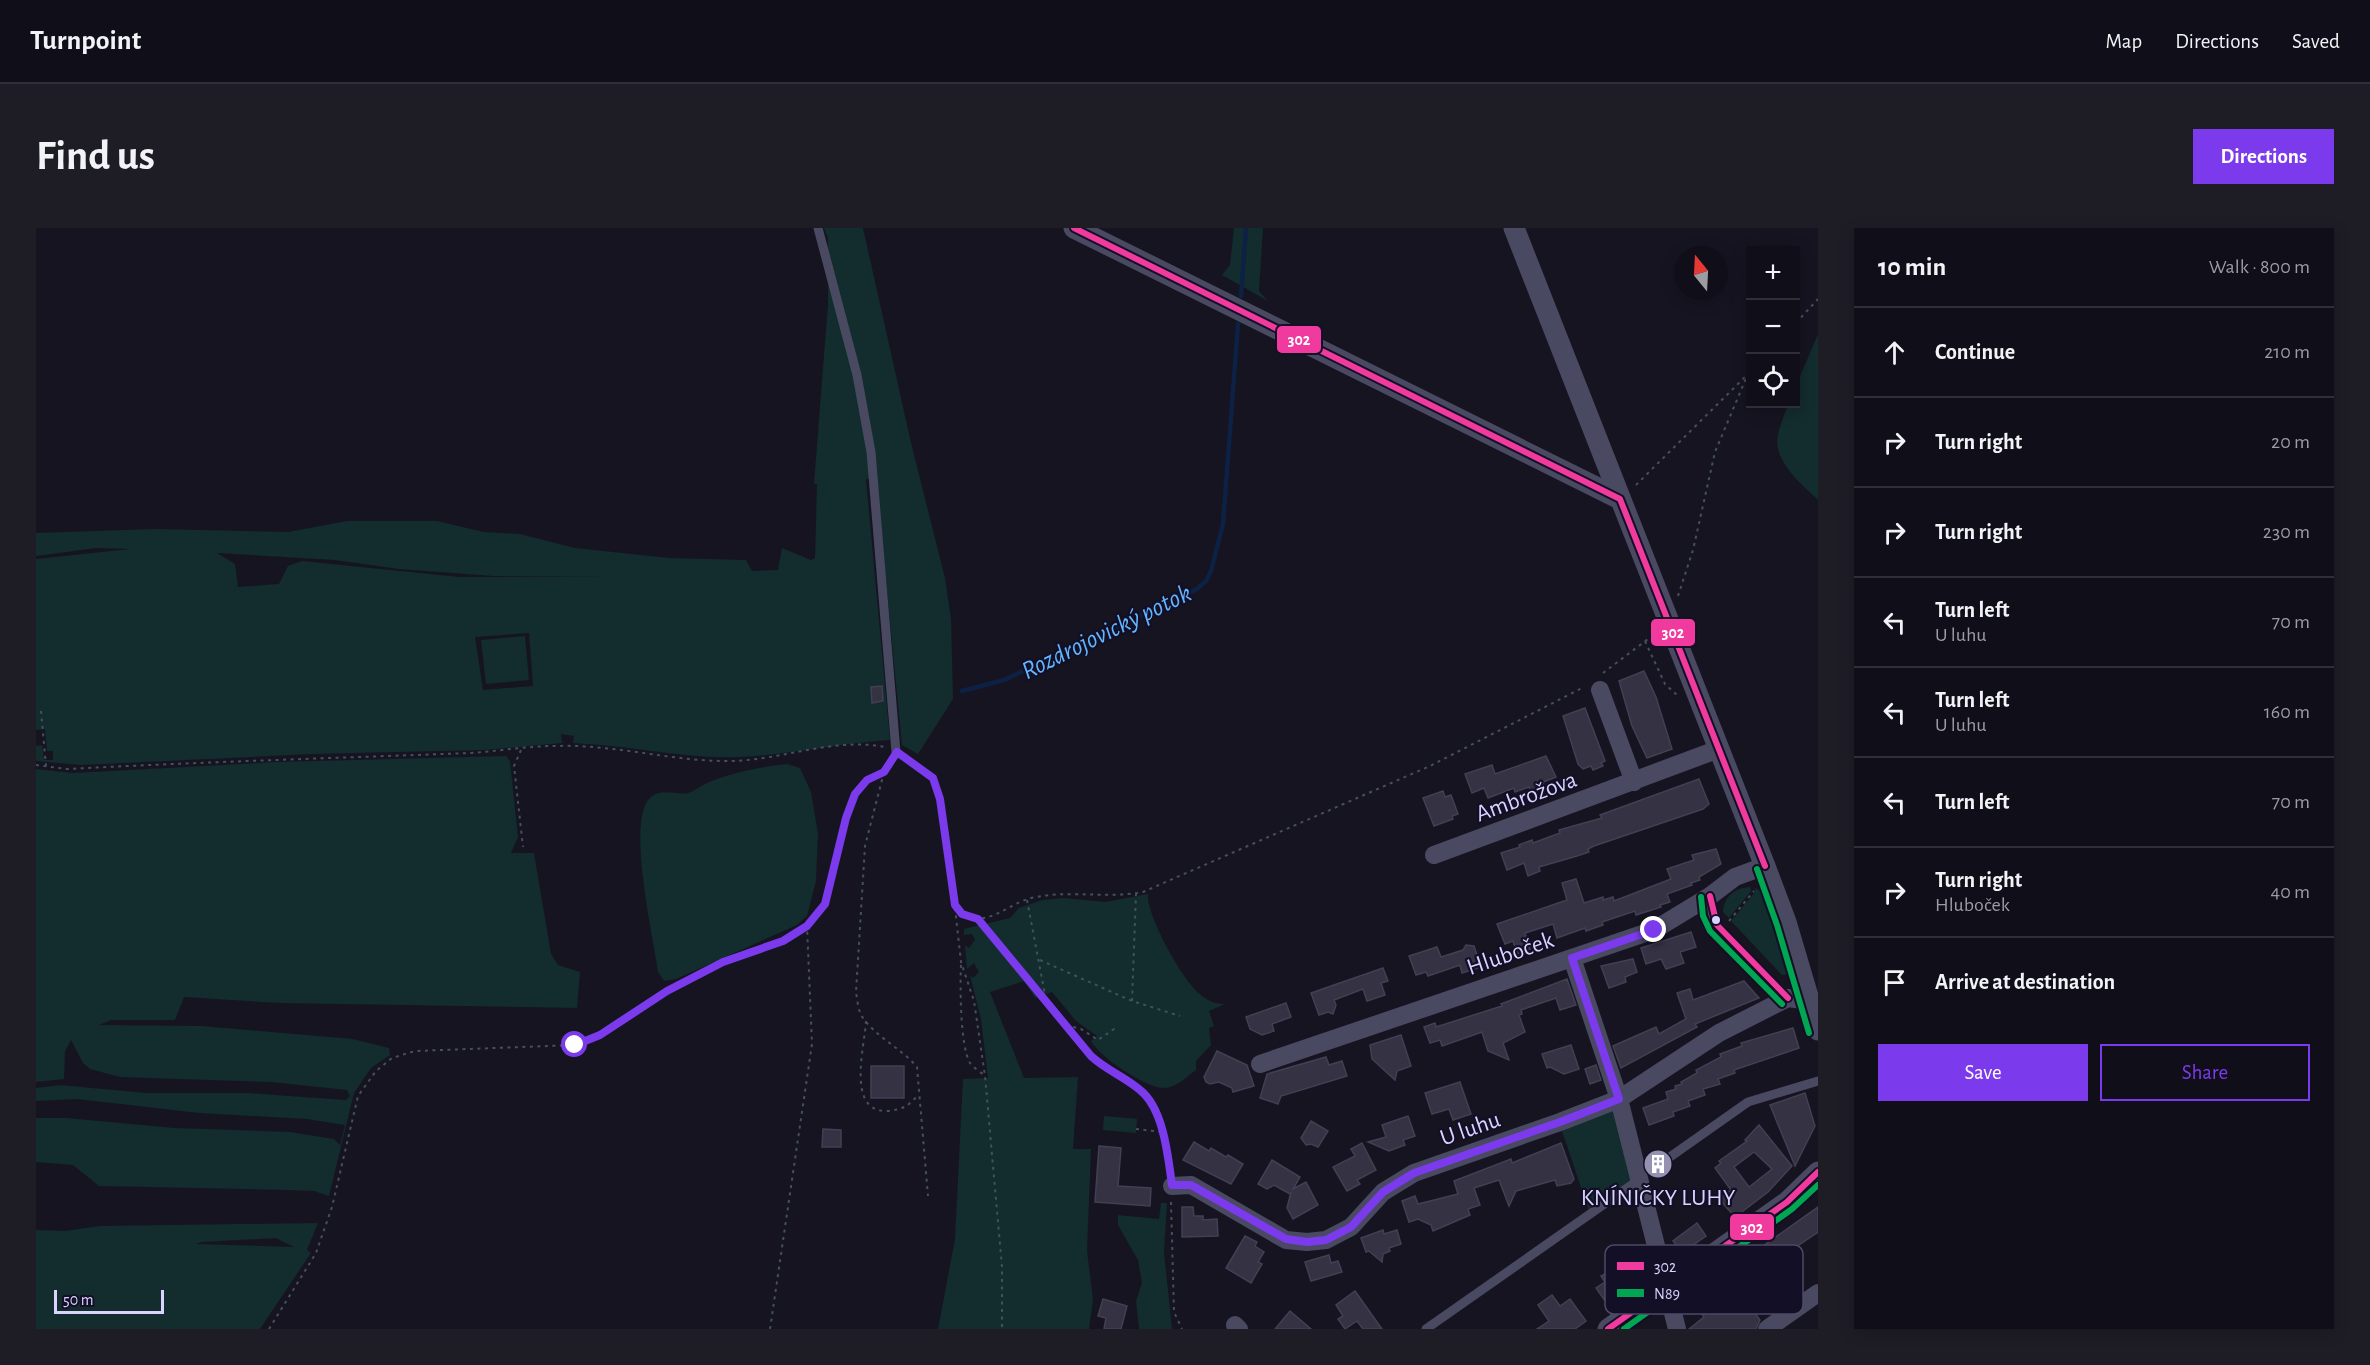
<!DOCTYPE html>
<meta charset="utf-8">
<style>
:root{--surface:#100f19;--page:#1e1d26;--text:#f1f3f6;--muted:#9c9ca2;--line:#302f38;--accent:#7c3aed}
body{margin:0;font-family:"Alegreya Sans",sans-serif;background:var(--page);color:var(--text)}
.controls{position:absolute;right:18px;top:18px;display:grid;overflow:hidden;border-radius:0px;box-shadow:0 3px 15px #0003}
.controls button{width:54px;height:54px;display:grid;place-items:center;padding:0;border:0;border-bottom:2px solid var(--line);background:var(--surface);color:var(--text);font:30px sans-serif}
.compass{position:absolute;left:1638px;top:18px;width:54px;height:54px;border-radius:50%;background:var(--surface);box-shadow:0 3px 15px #0003;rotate:342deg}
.scale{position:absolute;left:18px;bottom:15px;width:110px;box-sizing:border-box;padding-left:6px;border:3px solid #d9d4ff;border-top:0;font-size:16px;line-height:21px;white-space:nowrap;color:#d9d4ff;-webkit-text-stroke:4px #130f26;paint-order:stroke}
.stop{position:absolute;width:18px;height:18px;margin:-14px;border:4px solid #7c3aed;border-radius:50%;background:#fff}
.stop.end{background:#7c3aed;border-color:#fff;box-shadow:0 2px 6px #0008}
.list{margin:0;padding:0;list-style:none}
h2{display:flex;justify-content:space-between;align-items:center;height:78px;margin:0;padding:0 24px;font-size:26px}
h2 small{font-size:20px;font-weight:400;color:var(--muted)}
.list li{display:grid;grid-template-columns:39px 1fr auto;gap:18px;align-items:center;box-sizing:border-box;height:90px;padding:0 24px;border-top:2px solid var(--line)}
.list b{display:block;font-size:22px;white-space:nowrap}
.list p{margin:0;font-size:20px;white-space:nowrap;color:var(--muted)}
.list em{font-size:20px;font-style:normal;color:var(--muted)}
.actions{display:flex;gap:12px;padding:18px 24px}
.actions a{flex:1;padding:14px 0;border:2px solid var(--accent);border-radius:0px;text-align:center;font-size:21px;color:var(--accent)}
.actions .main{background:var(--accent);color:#fff}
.icon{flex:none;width:33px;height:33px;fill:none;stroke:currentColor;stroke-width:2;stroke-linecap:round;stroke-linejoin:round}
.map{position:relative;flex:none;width:1782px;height:1101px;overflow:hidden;border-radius:0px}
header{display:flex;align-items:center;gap:36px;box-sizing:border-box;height:84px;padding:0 30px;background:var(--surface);border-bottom:2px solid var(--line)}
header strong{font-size:28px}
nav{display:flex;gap:33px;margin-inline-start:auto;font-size:21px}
.intro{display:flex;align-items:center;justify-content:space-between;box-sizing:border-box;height:144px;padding:0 36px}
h1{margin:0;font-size:42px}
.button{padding:15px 27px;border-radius:0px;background:var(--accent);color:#fff;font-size:21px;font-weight:700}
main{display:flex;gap:36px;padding:0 36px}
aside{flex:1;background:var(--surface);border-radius:0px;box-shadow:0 3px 15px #0003}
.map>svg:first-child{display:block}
.green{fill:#132c2d;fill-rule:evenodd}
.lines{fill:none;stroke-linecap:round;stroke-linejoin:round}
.stream{stroke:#0d2144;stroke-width:4.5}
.building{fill:#343243;stroke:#433f54;stroke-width:1.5;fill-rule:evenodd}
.path{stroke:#44505f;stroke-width:2;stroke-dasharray:3 4.5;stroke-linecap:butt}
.service{stroke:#4a4962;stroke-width:9}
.minor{stroke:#4a4962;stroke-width:18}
.tertiary{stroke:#4a4962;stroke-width:21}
.bus-1-casing{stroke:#130f26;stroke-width:10}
.bus-2-casing{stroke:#130f26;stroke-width:10}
.bus-1{stroke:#f13a9d;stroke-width:6}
.bus-2{stroke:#00a651;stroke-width:6}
.route{stroke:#7c3aed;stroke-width:8}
.bus-dot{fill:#d9d4ff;stroke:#130f26;stroke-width:2}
.labels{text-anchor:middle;stroke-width:4.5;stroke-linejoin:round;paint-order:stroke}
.street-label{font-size:24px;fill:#d9d4ff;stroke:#130f26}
.poi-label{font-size:24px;fill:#d9d4ff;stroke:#130f26}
.water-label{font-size:26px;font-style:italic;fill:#62b6ff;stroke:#130f26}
.key{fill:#130f26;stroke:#4e4a67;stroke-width:1.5}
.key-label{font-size:16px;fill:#d9d4ff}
.line-badge{stroke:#130f26;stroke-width:2}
.badge-label{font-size:16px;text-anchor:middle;font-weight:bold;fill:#fff}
</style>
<header>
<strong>Turnpoint</strong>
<nav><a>Map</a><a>Directions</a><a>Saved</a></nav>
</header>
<div class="intro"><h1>Find us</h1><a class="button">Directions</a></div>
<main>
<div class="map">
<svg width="1782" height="1101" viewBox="0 0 1782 1101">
<rect width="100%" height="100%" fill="#161421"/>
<g class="green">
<path d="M788 0H827L876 219 909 350 915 391 917 471 882 526 866 517 840 250 830 251 854 512C803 515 753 527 703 529 647 531 592 517 537 515L538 508 525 506 526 515 449 522 276 526 45 537 0 533V518L6 517 8 532H17V523H11L9 501 0 502V331L94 321 60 320 0 328V305L119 301 252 304 311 293H401L448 304 484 306 539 320 633 330 710 332 716 343 742 342 746 320 775 332 779 330 781 256H778L792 76V10ZM181 325 299 332 363 341 457 348 575 349H423L266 333 252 338 243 356 202 359 199 336ZM493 405 497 458 447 462 439 409Z"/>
<path d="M1198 0H1227L1223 63 1232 73 1186 47 1194 37Z"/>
<path d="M1782 106V272C1766 257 1736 232 1742 207 1744 196 1749 186 1752 176H1760V158Z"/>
<path d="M489 408 493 452 450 456 445 412Z"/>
<path d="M470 528 474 533 482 609 475 625H498L515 726 522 737 544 744 541 780 244 775 148 769 139 792H75L63 797 166 798 317 811 353 820 354 827 335 840 318 865 293 968 278 963 253 962 63 958 37 937 0 934V890H31L138 900 254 904 298 911 304 917 309 897 271 891 163 885 41 871 0 873V860L24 857 110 865H212L310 872 314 868 311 862 235 854 84 849 54 841 47 835 35 812 29 823 28 851 0 854V541L37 545 241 534Z"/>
<path d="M751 536 764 540 775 564 782 606 780 653 771 688 761 697 640 751 628 753 622 744C618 711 589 590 615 569 627 559 642 569 655 564 661 561 666 557 671 555 696 544 725 539 751 536Z"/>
<path d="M1714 659 1715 663 1693 690 1687 684C1688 668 1699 660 1714 659Z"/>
<path d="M1719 660 1731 665 1758 746 1746 747 1695 693 1719 664Z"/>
<path d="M1112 666C1110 687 1147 753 1164 766 1172 773 1179 776 1189 776L1173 783 1178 798 1173 800 1175 817 1160 833V842C1151 849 1139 860 1128 860 1110 860 1063 829 1055 813L1061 808 1040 793 1016 764 999 770 988 753 954 764 988 850 1042 849 1037 921H1055L1051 1023 1057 1071 1053 1101H902L919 1011 927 851 952 850 945 791 934 747 937 750 943 744 938 735 931 741 929 717 933 720 939 712 936 706 928 707V701L974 690 983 680 1006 672 1028 670 1069 674Z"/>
<path d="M1579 880 1600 951 1553 983 1526 903Z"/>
<path d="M1068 888 1101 891 1100 905 1067 902Z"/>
<path d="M1125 975H1131L1128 1024 1136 1101H1103L1100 1073 1106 1055 1102 1032 1082 997V987L1123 991Z"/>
<path d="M282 995 271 1022 275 1025 224 1101H0V1002L29 1003 64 998ZM240 1010 258 1019 160 1016 166 1014Z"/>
</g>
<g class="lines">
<g class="stream">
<path d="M1205 68 1210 0"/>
<path d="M926 463 968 452 1161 361 1170 353 1175 343 1187 296 1202 96"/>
</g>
</g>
<g class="building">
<path d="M1608 443 1620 469 1636 521 1611 530 1596 498 1583 453Z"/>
<path d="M846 458 847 473 836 475 835 459Z"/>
<path d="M1549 480 1569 533 1565 535 1567 538 1557 542 1555 538 1547 541 1542 536 1527 488Z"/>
<path d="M1510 528 1520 549 1507 554 1508 558 1498 562H1494L1493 559 1479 564 1478 560 1452 570 1448 560 1436 565 1429 546 1456 537 1459 546Z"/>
<path d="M1663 551 1673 576 1667 581 1558 618 1552 621 1553 624 1541 628 1503 639 1504 643 1492 648 1488 635 1471 642 1465 625 1484 619 1483 617 1496 612 1497 615 1524 605 1523 602 1566 590 1564 587Z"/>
<path d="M1407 563 1409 569 1415 567 1422 586 1416 588 1417 591 1398 598 1387 570Z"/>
<path d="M1680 621 1685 636 1663 649 1664 652 1655 655 1656 657 1631 666 1634 674 1624 677 1625 679 1600 687 1599 683 1566 694 1567 697 1550 703 1549 700 1521 710 1517 696 1489 705 1494 721 1481 726 1477 713 1469 716 1461 696 1531 672 1526 655 1540 651 1548 675 1567 669V672L1577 669 1578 673 1635 651 1631 641 1658 632 1656 627Z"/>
<path d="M1655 704 1660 719 1644 724 1648 735 1630 741 1625 731 1610 736 1605 720Z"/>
<path d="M1430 717 1438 718 1445 739 1426 745 1424 737 1392 748 1390 744 1380 747 1373 728 1401 719 1405 729 1427 722Z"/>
<path d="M1597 731 1601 744 1589 749 1590 754 1573 760 1565 738Z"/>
<path d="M1347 740 1352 753 1345 755 1349 767 1331 773 1327 761 1298 772 1300 777 1297 786 1292 784 1283 787 1275 765Z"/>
<path d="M1531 751 1540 777 1524 782 1520 770 1485 782 1486 786 1483 787 1489 804 1467 815 1473 832 1452 823 1446 804 1406 818 1404 812 1394 815 1388 799 1399 795 1400 799 1466 778 1465 776Z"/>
<path d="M1708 753 1723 770 1659 796 1661 799 1585 840 1577 818 1620 799 1623 806 1650 791 1641 765 1654 761 1657 772Z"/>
<path d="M1250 775 1255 789 1236 796 1238 803 1226 807 1214 801 1210 789Z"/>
<path d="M1757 800 1763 820 1698 842 1699 845 1682 851 1684 856 1667 861 1669 867 1652 873 1654 878 1637 884 1638 888 1613 897 1607 880 1632 871 1630 864 1640 861 1639 858 1646 856 1645 854 1661 845 1660 842 1685 829 1684 826 1706 818 1705 815Z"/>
<path d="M1365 807 1375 838 1361 843 1359 852 1336 831 1334 817Z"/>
<path d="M1535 817 1543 841 1528 846 1514 839 1511 840 1506 826Z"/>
<path d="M1181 823 1211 837 1218 858 1197 864 1196 860 1183 854 1174 856 1170 854 1168 849Z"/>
<path d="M1290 829 1293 837 1306 833 1311 848 1245 868 1242 876 1224 870 1231 846Z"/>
<path d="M1560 837 1565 852 1554 856 1549 841Z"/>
<rect x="835" y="838" width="33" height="32"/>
<path d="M1424 854 1435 886 1417 892 1413 881 1396 886 1389 865Z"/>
<path d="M1769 865 1779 898 1759 938 1734 877Z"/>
<path d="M1372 888 1379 908 1367 912 1369 917 1353 923 1332 914 1350 909 1346 897Z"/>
<path d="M1275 893 1292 903 1282 919 1275 916 1270 917 1265 910Z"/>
<path d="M1723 897 1756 938 1732 964 1699 989 1683 971 1695 962 1679 940 1685 935 1683 933 1711 913 1709 912ZM1718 924 1736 941 1713 959 1698 939Z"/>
<path d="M787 901 805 902V919H786Z"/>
<path d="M1158 914 1173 923 1175 920 1190 929 1192 927 1207 936 1195 956 1147 932Z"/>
<path d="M1326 915 1340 942 1321 952 1324 956 1311 963 1297 939 1319 928 1315 921Z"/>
<path d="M1525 915 1538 951 1535 955 1521 958 1519 952 1480 963 1473 978 1463 952 1438 960 1444 977 1432 981 1434 987 1397 1003 1395 997 1382 991 1373 994 1366 973 1379 968 1382 976 1422 966 1418 953 1475 931 1476 935Z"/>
<path d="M1063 918 1085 920 1082 958 1115 960 1114 978 1059 974Z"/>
<path d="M1236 932 1264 949 1257 961 1270 954 1282 977 1257 991 1251 980 1255 964 1254 966 1238 957 1231 961 1222 956Z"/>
<path d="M1146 979H1157L1158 988H1167V992L1181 991 1182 1008 1146 1009Z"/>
<path d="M1782 979V1004L1732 1038 1742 1050 1730 1060 1718 1043 1695 1060 1708 1078 1712 1075 1724 1092 1720 1101H1653L1668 1089 1654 1070Z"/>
<path d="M1661 995 1670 1008 1650 1022 1641 1018 1637 1013Z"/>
<path d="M1347 1002 1348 1006 1361 1002 1365 1016 1353 1020 1354 1023 1347 1026 1346 1034 1333 1023 1330 1024 1325 1010Z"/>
<path d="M1209 1008 1221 1014 1219 1018 1228 1024 1222 1034 1226 1036 1215 1055 1190 1040Z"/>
<path d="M1293 1027 1295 1035 1302 1033 1306 1044 1275 1053 1269 1034Z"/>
<path d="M1578 1041 1584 1049 1592 1043 1602 1057 1572 1077 1560 1060 1569 1054 1565 1048Z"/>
<path d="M1319 1063 1346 1101H1327L1321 1093 1309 1101 1302 1091 1307 1088 1300 1077Z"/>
<path d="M1516 1067 1524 1078 1534 1071 1550 1093 1539 1101H1501L1513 1093 1502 1077Z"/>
<path d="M1067 1071 1091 1078 1085 1101H1068L1070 1090 1062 1088Z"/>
<path d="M1254 1083 1275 1101H1239Z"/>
</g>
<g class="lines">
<g class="path">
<path d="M1760 95 1782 71"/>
<path d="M1600 257 1714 144"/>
<path d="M1642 368 1657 322 1679 224 1711 148"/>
<path d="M1609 413 1629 456 1643 469"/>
<path d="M1567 445 1620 405"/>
<path d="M5 483 10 538"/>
<path d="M485 522 478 538 487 619"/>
<path d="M870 530 897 550 904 571 919 677 936 691C962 692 976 673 1000 669 1036 662 1071 671 1107 664L1394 538 1548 459"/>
<path d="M0 537 31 541C165 534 300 530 434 525 463 523 492 518 520 518 579 516 637 534 696 533 746 532 799 509 849 519"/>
<path d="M848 544 829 618 820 764C821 771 822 780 825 787 838 808 865 820 881 839L892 968"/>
<path d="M991 672 1010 772 1055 828 1070 842 1105 863 1112 870 1127 904"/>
<path d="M919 680 925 734 938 773 949 848 966 1039V1101"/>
<path d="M942 691 1010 772"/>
<path d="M1693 693 1718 663"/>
<path d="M1004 732 1096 773 1144 788"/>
<path d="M925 737C924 757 924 818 934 835 937 839 944 844 948 847"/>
<path d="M1096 773 1100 666"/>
<path d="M830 793C829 817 810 883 850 883 865 882 872 879 882 867"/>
<path d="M1030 797 1045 801 1062 812 1078 801 1075 799"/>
<path d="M1100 901 1127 904 1133 941"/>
<path d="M1135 974 1138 1084 1146 1101"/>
<path d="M233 1101 280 1025 296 979 322 868 340 843 356 830 379 823 539 817 564 807 631 763 687 734 747 713 771 698 789 676 810 590 819 566 831 552 848 544 854 534"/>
<path d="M734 1101 776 816 771 698"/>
</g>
<g class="service">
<path d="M782 0 821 147 835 224 860 524"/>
<path d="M1674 668 1676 685 1681 697 1752 770"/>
<path d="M1390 1101 1604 951C1610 934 1617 931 1634 929L1712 874 1782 853"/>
</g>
<g class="minor">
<path d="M1564 462 1598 554"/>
<path d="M1398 627 1683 521"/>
<path d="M1536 730 1583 871 1641 1101"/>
<path d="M1224 836 1618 702 1674 668 1699 649 1729 638"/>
<path d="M1136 958 1155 957 1250 1012 1271 1014 1290 1012 1315 999 1347 964 1378 945 1524 894 1583 871 1683 805 1736 778 1752 770 1775 773"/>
<path d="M1199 1097 1203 1101"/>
<path d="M1731 1101 1782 1065"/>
</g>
<g class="tertiary">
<path d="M1038 0 1584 271"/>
<path d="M1478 0 1729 638 1750 694 1782 802"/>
<path d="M1572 1101 1751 974 1782 944"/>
</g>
<g class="bus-1-casing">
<g id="bus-1">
<path d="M1038 0 1584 271 1729 638"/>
<path d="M1674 668 1681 697 1752 770"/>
<path d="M1572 1101 1751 974 1782 944"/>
</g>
</g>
<g class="bus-2-casing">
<g id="bus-2">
<path d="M1721 641 1741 697 1773 805"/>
<path d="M1665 669 1667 688 1674 703 1746 776"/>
<path d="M1588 1101 1756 981 1782 957"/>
</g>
</g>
<use href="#bus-1" class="bus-1"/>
<use href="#bus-2" class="bus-2"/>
</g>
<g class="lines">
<path class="route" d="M539 817 564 807 631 763 687 734 747 713 771 698 789 676 810 590 819 566 831 552 848 544 861 524 897 550 904 571 919 677 926 686 942 691 1055 828C1070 842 1089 849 1104 862 1128 881 1132 929 1136 957H1155L1250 1011 1271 1014 1290 1012 1315 999 1347 964 1378 945 1524 894 1583 871 1536 730 1618 702"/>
</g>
<defs>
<g id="building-disc" transform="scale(1.5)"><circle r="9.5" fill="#9591b1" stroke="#130f26"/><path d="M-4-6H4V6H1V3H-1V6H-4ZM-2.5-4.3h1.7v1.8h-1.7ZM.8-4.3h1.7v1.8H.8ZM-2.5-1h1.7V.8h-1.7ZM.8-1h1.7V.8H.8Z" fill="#fff"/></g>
</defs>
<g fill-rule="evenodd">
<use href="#building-disc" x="1622" y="936"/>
</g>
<circle class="bus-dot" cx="1680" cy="692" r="5"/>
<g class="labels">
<g class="street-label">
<text transform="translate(1490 568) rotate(-20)" y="8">Ambrožova</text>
<text transform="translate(1474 725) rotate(-19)" y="8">Hluboček</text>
<text transform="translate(1434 900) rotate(-19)" y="8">U luhu</text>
</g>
<g class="poi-label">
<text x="1622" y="977">KNÍNIČKY LUHY</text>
</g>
<g class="water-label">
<text transform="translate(1070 403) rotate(-26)" y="9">Rozdrojovický potok</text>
</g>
</g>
<rect x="1569" y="1017" width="198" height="69" rx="9" class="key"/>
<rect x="1581" y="1034" width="27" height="8" fill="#f13a9d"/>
<rect x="1581" y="1061" width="27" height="8" fill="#00a651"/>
<g class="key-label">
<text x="1618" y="1044">302</text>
<text x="1618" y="1071">N89</text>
</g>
<g class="line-badge">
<rect x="1240" y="97" width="46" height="29" rx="6" fill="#f13a9d"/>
<rect x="1614" y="390" width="46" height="29" rx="6" fill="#f13a9d"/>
<rect x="1693" y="985" width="46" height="28" rx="6" fill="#f13a9d"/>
</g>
<g class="badge-label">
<text x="1263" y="117">302</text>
<text x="1637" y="410">302</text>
<text x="1716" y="1005">302</text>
</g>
</svg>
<div class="controls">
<button>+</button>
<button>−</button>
<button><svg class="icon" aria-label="locate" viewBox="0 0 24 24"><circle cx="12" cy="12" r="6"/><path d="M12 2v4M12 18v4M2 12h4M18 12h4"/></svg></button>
</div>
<svg class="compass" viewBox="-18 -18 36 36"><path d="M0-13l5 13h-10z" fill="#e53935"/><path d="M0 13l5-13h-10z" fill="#9c9ca2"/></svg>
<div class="scale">50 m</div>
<div class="stop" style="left:539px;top:817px"></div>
<div class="stop end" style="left:1618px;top:702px"></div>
</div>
<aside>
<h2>10 min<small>Walk · 800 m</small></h2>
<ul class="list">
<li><svg class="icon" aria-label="ahead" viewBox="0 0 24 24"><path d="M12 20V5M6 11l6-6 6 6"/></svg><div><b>Continue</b></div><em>210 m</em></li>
<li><svg class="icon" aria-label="right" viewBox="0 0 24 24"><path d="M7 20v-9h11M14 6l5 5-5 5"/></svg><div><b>Turn right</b></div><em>20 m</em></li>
<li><svg class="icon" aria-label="right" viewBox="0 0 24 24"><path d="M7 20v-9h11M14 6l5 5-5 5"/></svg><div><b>Turn right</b></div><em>230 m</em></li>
<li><svg class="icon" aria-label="left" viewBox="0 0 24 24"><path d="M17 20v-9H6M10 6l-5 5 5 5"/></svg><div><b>Turn left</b><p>U luhu</p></div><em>70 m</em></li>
<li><svg class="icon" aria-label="left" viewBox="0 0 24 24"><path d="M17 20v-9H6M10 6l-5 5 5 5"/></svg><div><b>Turn left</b><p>U luhu</p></div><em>160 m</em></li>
<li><svg class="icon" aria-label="left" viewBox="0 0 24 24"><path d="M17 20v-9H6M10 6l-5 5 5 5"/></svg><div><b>Turn left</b></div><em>70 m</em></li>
<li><svg class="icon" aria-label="right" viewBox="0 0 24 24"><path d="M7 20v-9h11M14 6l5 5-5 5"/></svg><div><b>Turn right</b><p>Hluboček</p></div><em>40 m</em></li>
<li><svg class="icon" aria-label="arrive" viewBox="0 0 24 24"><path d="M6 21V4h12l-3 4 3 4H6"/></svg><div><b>Arrive at destination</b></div></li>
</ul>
<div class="actions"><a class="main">Save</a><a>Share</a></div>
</aside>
</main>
